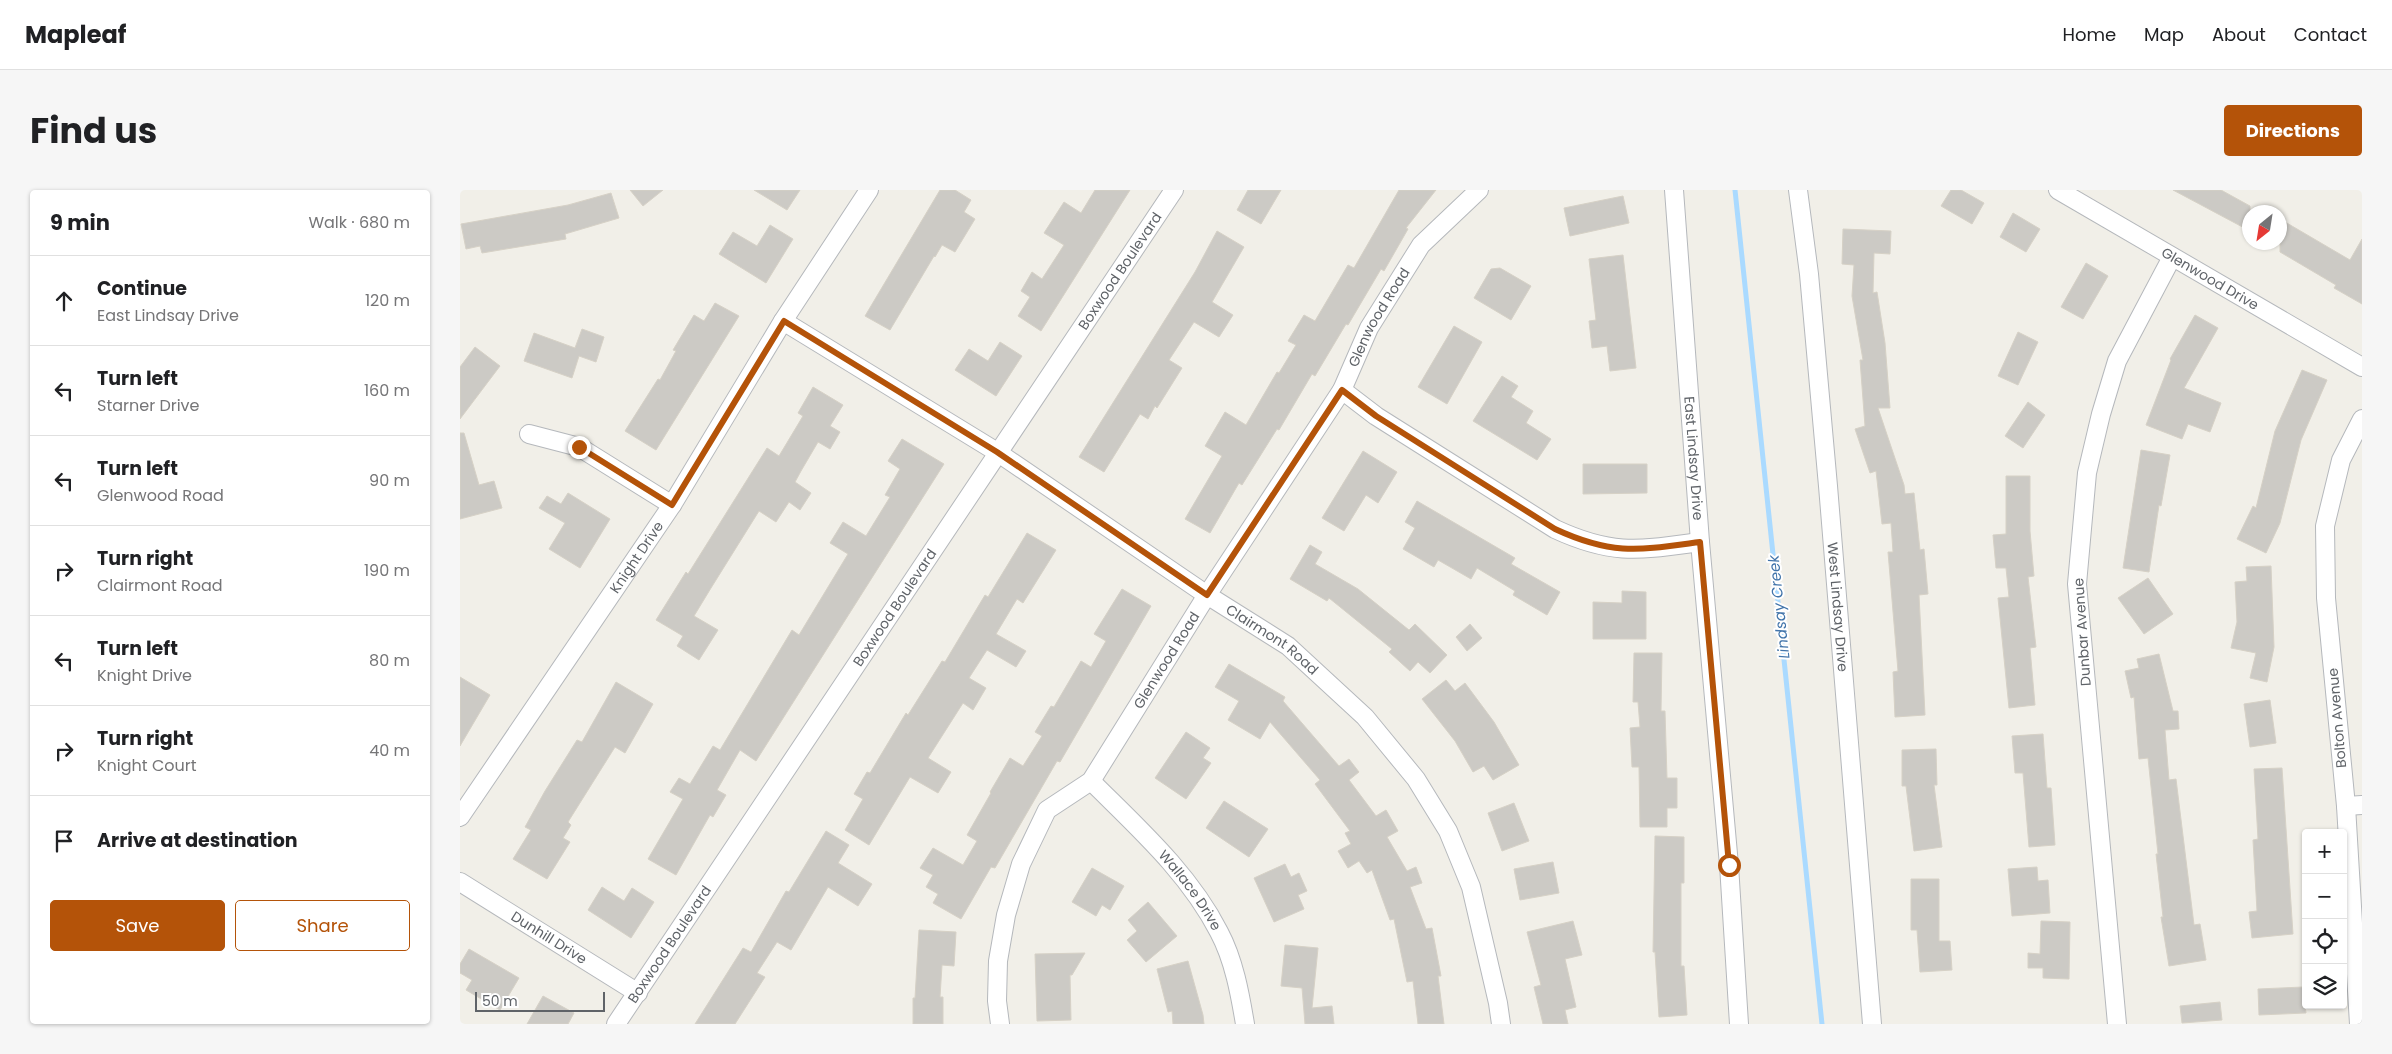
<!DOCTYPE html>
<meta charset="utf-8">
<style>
:root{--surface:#fff;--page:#f6f6f6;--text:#202124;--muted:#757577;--line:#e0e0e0;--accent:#b45309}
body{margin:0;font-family:Poppins,sans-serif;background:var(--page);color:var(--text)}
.controls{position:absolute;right:15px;bottom:15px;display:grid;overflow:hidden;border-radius:5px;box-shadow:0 1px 4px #0004}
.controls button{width:45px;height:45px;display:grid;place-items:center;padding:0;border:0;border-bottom:1px solid var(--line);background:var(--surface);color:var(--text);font:25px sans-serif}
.compass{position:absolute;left:1782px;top:15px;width:45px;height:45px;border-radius:50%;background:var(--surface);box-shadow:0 1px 4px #0004;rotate:210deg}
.scale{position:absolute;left:15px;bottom:12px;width:130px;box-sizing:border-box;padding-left:5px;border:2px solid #5f6368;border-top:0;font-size:14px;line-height:18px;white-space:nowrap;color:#5f6368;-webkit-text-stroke:4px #fff;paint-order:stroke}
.stop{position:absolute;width:15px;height:15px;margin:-11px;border:4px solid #b45309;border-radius:50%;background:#fff}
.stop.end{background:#b45309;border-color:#fff;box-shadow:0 1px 5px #0008}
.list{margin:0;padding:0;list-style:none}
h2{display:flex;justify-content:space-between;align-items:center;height:65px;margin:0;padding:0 20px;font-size:21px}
h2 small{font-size:16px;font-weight:400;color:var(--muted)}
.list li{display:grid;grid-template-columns:32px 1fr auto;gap:15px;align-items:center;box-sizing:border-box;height:90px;padding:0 20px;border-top:1px solid var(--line)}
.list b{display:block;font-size:19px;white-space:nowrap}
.list p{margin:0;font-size:16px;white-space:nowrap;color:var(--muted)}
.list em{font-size:16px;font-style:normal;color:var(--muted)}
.actions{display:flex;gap:10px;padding:15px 20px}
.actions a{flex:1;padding:11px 0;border:1px solid var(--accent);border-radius:5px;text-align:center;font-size:18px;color:var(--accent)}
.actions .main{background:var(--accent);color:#fff}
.icon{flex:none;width:28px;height:28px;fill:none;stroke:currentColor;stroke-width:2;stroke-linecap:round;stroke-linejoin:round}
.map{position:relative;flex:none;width:1902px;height:834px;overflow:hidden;border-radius:5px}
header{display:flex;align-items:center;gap:30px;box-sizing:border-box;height:70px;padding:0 25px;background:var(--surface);border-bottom:1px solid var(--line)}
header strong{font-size:24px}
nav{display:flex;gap:28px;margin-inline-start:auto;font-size:18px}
.intro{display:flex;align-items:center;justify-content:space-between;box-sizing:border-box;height:120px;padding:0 30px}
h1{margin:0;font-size:35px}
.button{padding:12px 22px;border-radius:5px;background:var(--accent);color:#fff;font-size:18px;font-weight:700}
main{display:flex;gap:30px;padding:0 30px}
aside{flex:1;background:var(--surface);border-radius:5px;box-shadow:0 1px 4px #0004}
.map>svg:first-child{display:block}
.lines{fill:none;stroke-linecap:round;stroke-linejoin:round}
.stream{stroke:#aadaff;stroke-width:5}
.building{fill:#cccac5;stroke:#d6d1c6}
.minor-casing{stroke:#b5b8bc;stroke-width:20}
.minor{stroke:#fff;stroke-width:18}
.route{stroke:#b45309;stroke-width:6}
.labels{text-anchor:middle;stroke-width:4;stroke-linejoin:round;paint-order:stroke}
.street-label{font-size:14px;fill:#5f6368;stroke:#fff}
.water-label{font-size:15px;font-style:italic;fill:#4174aa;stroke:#fff}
</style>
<header>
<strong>Mapleaf</strong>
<nav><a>Home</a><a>Map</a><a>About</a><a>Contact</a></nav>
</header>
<div class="intro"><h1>Find us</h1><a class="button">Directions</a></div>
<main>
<aside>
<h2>9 min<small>Walk · 680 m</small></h2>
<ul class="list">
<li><svg class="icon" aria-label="ahead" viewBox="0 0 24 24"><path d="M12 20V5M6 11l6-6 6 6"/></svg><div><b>Continue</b><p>East Lindsay Drive</p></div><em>120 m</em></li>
<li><svg class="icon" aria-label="left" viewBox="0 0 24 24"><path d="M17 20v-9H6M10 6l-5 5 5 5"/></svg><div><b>Turn left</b><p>Starner Drive</p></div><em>160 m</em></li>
<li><svg class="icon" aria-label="left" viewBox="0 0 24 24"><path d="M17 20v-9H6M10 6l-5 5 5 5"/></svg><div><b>Turn left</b><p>Glenwood Road</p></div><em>90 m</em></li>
<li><svg class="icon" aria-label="right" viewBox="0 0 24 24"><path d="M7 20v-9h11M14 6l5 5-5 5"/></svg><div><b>Turn right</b><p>Clairmont Road</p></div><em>190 m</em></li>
<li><svg class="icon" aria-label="left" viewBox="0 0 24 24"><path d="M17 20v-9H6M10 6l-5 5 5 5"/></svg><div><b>Turn left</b><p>Knight Drive</p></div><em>80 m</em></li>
<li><svg class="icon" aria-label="right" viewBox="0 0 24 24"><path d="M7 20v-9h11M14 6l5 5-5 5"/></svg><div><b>Turn right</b><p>Knight Court</p></div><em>40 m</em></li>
<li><svg class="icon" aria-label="arrive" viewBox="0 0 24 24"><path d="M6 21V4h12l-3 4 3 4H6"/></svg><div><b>Arrive at destination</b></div></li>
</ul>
<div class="actions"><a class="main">Save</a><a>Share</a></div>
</aside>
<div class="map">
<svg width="1902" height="834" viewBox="0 0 1902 834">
<rect width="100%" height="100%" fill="#f1efe8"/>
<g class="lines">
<path class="stream" d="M1275 0 1362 834"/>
</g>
<g class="building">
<path d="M170 0H203L183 16Z"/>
<path d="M294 0H340L327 20Z"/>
<path d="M480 0H495L511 10 504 22 515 29 495 62 482 55 475 67 474 66 430 140 405 126Z"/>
<path d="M635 0H670L581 141 558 126 570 107 561 101 572 82 582 89 604 55 584 43 604 12 621 23Z"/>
<path d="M788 0H821L801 34 777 20Z"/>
<path d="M939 0H976L946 38 948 39 924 81 921 79 888 135 886 134 855 186 852 184 819 240 817 239 782 295 779 293 750 343 725 329 762 266 745 256 765 222 786 235 817 182 819 183 836 155 828 151 844 125 855 131 888 75 894 78Z"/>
<path d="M1491 0H1501L1524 13 1512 34 1481 16Z"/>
<path d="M1713 0H1761L1790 16V41Z"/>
<path d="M151 3 159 28 105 44 106 49 22 63 20 56 6 59 1 34 108 15Z"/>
<path d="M1163 6 1169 33 1110 46 1104 18Z"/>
<path d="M1553 23 1580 39 1566 62 1540 47Z"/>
<path d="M1820 29 1890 70 1902 49V114L1874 98 1876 95 1820 62Z"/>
<path d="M310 35 333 49 306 93 259 64 273 42 297 56Z"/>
<path d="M1383 39 1431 41 1430 64 1414 63 1413 103 1417 102 1425 153 1430 218H1418L1444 295 1445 304 1454 303 1460 360 1464 359 1468 404 1459 405 1465 525 1435 527 1433 482 1438 481 1428 362H1433L1431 333 1422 334 1416 281 1410 283 1395 239 1405 236 1400 170H1403L1392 106 1394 75 1382 74Z"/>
<path d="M757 41 784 57 752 112 773 125 759 147 734 132 709 170 722 178 697 218 695 216 688 229 680 224 644 282 619 267 735 82Z"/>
<path d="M1163 65 1176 178 1150 181 1147 156 1132 158 1129 131 1136 130 1129 69Z"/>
<path d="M1626 73 1648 86 1623 129 1601 117Z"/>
<path d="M1040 78 1071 96 1051 130 1014 108 1031 79Z"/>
<path d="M255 113 279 126 196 260 165 241 198 189 200 190 216 161 213 160 234 125 244 131Z"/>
<path d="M1735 125 1758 138 1724 198 1761 213 1750 242 1728 234 1722 249 1686 235 1711 170 1710 169Z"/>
<path d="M994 136 1022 152 987 214 958 197Z"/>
<path d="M122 139 144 147 136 172 119 166 112 188 64 171 74 143 115 158Z"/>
<path d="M1558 142 1578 152 1558 195 1538 186Z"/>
<path d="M540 152 562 166 536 206 495 180 509 159 528 171Z"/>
<path d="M15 157 40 176 0 229V177Z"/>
<path d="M1842 180 1867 190 1841 250 1820 333 1806 363 1777 349 1793 316 1796 318 1815 241Z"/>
<path d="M1042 186 1058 196 1051 207 1073 221 1066 233 1091 249 1077 270 1013 231Z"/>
<path d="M353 197 383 215 370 236 380 242 370 259 358 252 341 281 335 292 351 303 340 320 329 312 316 332 299 321 251 398 234 426 258 440 239 470 217 456 223 446 196 430 226 382 228 384 307 258 319 266 343 226 338 223Z"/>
<path d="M1568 212 1585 225 1563 258 1545 246Z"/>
<path d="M0 243H4L19 295 34 291 42 318 0 329Z"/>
<path d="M442 249 484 274 296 571 280 560 257 600 266 605 253 627 250 625 216 685 188 669 223 609 210 602 219 588 230 594 253 556 260 560 332 440 339 445 388 364 370 353 383 332 406 346 430 307 425 305 440 279 428 271Z"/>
<path d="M1681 260 1710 265 1701 316 1699 315 1689 382 1663 378Z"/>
<path d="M903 261 937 282 918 313 906 305 884 341 862 328Z"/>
<path d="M1123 274H1187V303L1123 304Z"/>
<path d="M1546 286H1570V341L1574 386 1568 387 1576 457 1570 458 1575 515 1549 518 1538 408 1549 407 1546 378H1536L1533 345 1546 344Z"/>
<path d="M108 303 150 329 120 378 89 359 105 333 79 318 87 306 101 314Z"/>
<path d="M957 311 1055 368 1051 374 1100 402 1087 425 1053 405 1055 401 1017 378 1011 389 978 370 974 377 943 359 955 338 945 332Z"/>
<path d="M567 343 596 360 563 413 557 409 536 444 566 461 556 477 527 460 509 488 526 498 513 520 503 513 468 568 491 582 478 603 450 587 409 655 385 640 403 609 394 604 407 582 410 583 446 523 448 525 482 471 485 472 525 405 528 407Z"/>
<path d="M850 355 862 362 855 374 898 399 949 440 955 434 987 465 970 483 958 472 950 481 929 462 932 459 869 408 867 411 830 389Z"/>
<path d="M1811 376 1814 457 1807 492 1790 488 1796 463 1771 458 1777 432 1775 392 1787 391 1786 377Z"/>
<path d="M1688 388 1713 424 1684 444 1658 408Z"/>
<path d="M662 399 691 416 600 572 597 571 535 678 531 677 501 729 473 713 478 704 466 697 473 685 460 678 473 658 503 675 517 651 507 645 531 603 530 602 550 568 563 576 582 546 575 542 591 516 594 517 621 471 631 477 646 451 634 444Z"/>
<path d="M1162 401 1186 402V449H1133V412L1162 413Z"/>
<path d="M1010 434 1022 448 1007 461 996 447Z"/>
<path d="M1174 463H1202L1201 521H1205L1207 588H1217V618H1207V637H1180L1179 577H1172L1170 538 1180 537 1178 512H1173Z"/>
<path d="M1699 464 1713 521H1718L1719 539 1705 540 1709 590 1716 589 1734 735 1740 734 1746 770 1709 776 1701 727H1703L1696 664H1698L1688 568 1679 569 1674 507 1671 508 1665 481 1679 478 1677 469Z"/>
<path d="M769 474 825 507 823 511 879 576 889 569 899 582 889 590 916 626 926 620 938 641 927 647 947 681 956 677 962 693 950 697 966 739 972 738 981 786H978L984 834H958L953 791 947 792 934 729 930 730 912 680 907 683 899 671 888 678 878 661 891 654 885 643 890 641 855 594 860 590 810 532 800 549 768 530 779 511 755 497Z"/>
<path d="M0 487 30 505 0 556Z"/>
<path d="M986 490 995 501 1005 493 1034 532 1059 575 1033 590 1024 576 1013 582 995 551 962 509Z"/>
<path d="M156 492 193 514 165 563 155 557 108 632 111 635 103 648 110 652 87 689 53 669 71 640 65 637 85 601 117 550 122 552Z"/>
<path d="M1810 510 1816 553 1790 557 1784 514Z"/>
<path d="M726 542 750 558 743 568 751 573 726 609 695 588Z"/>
<path d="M1583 544 1587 598H1591L1595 655 1569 657 1563 583H1555L1552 546Z"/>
<path d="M1476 559 1477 595H1474L1482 657 1454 661 1446 596H1442V560Z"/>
<path d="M1822 578 1833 744 1792 748 1789 722 1797 721 1793 650 1798 649 1794 579Z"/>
<path d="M764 611 808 639 789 667 746 638Z"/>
<path d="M1054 613 1069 651 1042 661 1028 623Z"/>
<path d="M366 641 389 655 378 673 412 694 398 716 368 697 331 760 317 752 297 783 305 787 275 834H235L283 758 291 762 326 701 329 702Z"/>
<path d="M1195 646 1224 647V693H1221V776H1224L1227 825 1199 827 1195 762H1193Z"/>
<path d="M1093 672 1099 703 1060 710 1054 679Z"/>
<path d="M825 674 831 687 839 683 847 701 838 705 844 719 814 732 794 688Z"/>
<path d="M1577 677 1578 691 1588 690 1590 723 1552 726 1548 679Z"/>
<path d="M632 678 664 696 650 720 642 715 636 726 612 712Z"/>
<path d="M1451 689H1479V751H1490L1492 780 1460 782 1457 740H1451Z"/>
<path d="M142 697 164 711 172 698 194 712 171 748 128 720Z"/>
<path d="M688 712 717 746 686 772 667 750 677 741 668 730Z"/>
<path d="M1113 731 1122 765 1105 769 1116 817 1105 820 1108 834H1083L1074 797 1081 795 1067 742Z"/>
<path d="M1581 731 1610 732 1609 789 1583 788V778H1568V763L1580 764Z"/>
<path d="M459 740 496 742 494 776 482 775 480 807H483V834H453V808H455Z"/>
<path d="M825 755 858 758 852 818 872 816 874 834H845L842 798 821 796Z"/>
<path d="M9 759 59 788 40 820 6 800 12 790 0 783V774Z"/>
<path d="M625 763 612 785H610L611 830 577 831 575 764Z"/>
<path d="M728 771 743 825 744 834H713L712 821 708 822 697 779Z"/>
<path d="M1843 797 1846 823 1799 825 1798 799Z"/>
<path d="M83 806 114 823 108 834H67Z"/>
<path d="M1760 812 1762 830 1722 833 1720 816Z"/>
</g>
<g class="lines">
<g class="minor-casing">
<g id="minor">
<path id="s1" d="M1214 0 1240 352 1269 675 1279 834"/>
<path id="s2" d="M1338 0 1349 84 1368 296 1412 834"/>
<path id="s3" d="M1598 0 1902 177"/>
<path id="s4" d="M323 131 537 262 747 405 828 456 905 527 956 589 988 641 1011 697 1038 813 1041 834"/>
<path d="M882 200 916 226 1095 339C1153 366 1180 360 1240 352"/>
<path d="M69 244 119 257 212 315"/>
<path id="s5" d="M631 591C677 637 729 683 759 742 774 770 780 804 785 834"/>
<path d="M1886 616 1902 615"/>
<path id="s6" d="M0 627 212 315 323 131 409 0"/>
<path id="s7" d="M0 692 178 803"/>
<path id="s8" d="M156 834 714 0"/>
<path id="s9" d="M540 834 537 811 538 771 546 725 561 674 587 620 631 591 747 405 882 200 909 138 961 55 1019 0"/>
<path d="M1657 834 1617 394 1627 283 1641 224 1657 171 1712 67"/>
<path d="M1899 834 1886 616 1866 408 1865 336 1881 270 1902 229"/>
</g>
</g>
<use href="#minor" class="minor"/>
</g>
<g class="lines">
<path class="route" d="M119 257 212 315 324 131 537 262 747 405 882 200 916 226 1095 339C1153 366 1180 360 1240 352L1269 675"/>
</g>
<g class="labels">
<g class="street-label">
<text dy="5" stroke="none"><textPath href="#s8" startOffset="906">Boxwood Boulevard</textPath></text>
<text dy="5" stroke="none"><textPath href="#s3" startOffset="176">Glenwood Drive</textPath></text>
<text dy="5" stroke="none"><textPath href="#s9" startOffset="822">Glenwood Road</textPath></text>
<text dy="5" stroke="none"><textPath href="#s1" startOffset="269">East Lindsay Drive</textPath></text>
<text dy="5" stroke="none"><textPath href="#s6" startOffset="314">Knight Drive</textPath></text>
<text dy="5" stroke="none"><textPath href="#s8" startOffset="501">Boxwood Boulevard</textPath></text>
<text dy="5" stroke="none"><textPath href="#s2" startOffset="419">West Lindsay Drive</textPath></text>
<text transform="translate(1622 442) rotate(-94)" y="5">Dunbar Avenue</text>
<text dy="5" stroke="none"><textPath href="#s4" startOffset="584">Clairmont Road</textPath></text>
<text dy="5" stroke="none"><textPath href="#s9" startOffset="418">Glenwood Road</textPath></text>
<text transform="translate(1877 528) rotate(-95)" y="5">Bolton Avenue</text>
<text dy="5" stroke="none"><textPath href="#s5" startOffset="148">Wallace Drive</textPath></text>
<text dy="5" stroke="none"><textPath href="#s7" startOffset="105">Dunhill Drive</textPath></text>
<text dy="5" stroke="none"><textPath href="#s8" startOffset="96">Boxwood Boulevard</textPath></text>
</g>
<g class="water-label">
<text transform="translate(1319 417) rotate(-96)" y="5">Lindsay Creek</text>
</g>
</g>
</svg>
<div class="controls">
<button>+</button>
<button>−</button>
<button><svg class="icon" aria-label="locate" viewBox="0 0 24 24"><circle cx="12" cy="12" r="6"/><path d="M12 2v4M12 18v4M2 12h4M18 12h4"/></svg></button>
<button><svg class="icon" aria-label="layers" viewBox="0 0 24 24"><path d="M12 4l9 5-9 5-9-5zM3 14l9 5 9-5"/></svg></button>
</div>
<svg class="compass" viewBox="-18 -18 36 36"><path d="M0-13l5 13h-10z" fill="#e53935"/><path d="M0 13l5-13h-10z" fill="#757577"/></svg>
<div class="scale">50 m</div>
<div class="stop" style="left:1269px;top:675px"></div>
<div class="stop end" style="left:119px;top:257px"></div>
</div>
</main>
